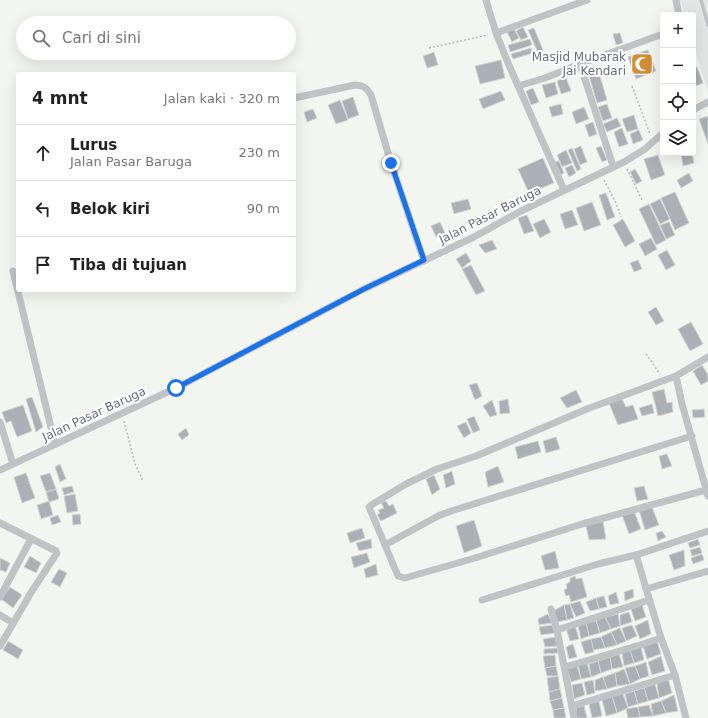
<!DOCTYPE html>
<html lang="id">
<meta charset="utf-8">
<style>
:root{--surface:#fff;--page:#f2f2f2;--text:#222;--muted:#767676;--line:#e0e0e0}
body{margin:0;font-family:"DejaVu Sans",sans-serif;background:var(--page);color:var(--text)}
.controls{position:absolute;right:12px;top:12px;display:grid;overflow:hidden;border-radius:4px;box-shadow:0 4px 16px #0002}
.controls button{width:36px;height:36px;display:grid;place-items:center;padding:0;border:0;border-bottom:1px solid var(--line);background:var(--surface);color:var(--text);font:20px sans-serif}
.stop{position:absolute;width:12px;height:12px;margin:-9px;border:3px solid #1a73e8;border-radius:50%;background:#fff}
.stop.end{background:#1a73e8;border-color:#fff;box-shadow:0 1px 4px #0008}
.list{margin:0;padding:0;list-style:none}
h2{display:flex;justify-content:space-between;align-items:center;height:52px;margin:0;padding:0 16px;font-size:17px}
h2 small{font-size:13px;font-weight:400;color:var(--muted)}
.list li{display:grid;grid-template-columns:26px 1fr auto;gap:12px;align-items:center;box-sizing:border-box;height:56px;padding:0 16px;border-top:1px solid var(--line)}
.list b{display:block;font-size:15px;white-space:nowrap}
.list p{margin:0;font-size:13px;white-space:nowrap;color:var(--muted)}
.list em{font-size:13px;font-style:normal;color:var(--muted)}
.icon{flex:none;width:22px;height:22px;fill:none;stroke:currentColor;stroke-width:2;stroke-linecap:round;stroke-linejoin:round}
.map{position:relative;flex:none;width:708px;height:718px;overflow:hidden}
.search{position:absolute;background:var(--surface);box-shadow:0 4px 16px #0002;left:16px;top:16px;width:280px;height:44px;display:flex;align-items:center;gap:10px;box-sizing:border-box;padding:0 14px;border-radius:22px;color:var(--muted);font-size:15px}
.panel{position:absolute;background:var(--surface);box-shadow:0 4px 16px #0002;left:16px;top:72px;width:280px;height:220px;border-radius:4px}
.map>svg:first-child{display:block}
.built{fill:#e4e5e5}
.building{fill:#abafb6;stroke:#d5d6d4}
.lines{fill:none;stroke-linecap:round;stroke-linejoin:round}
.path{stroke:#b8b9bc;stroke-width:1.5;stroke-dasharray:2 2;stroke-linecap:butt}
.service{stroke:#c1c2c6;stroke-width:3.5}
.minor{stroke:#c1c2c6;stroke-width:7}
.route{stroke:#1a73e8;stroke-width:5}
.labels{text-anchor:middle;stroke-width:4;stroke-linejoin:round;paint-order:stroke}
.poi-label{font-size:12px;fill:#676c7f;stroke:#fff;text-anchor:end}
.street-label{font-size:12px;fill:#676c7f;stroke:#fff}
</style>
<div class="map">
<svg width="708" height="718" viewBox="0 0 708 718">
<rect width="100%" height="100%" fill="#f3f5f1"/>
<path class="built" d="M680 0H708V92L693 43V15H685Z"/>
<g class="building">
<path d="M523 27 528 37 521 40 516 31Z"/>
<path d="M534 28 543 50 538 53 528 30Z"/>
<path d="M514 29 519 38 512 42 507 32Z"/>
<path d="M620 33 623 43 616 45 613 34Z"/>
<path d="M530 39 532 45 510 52 508 45Z"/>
<path d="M531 48 533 53 513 59 511 54Z"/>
<path d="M648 50 656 71 636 79 628 57Z"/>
<path d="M434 52 438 65 427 68 423 56Z"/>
<path d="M501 60 505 78 480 84 475 66Z"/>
<path d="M597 66 607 100 597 103 587 69Z"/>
<path d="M697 67 703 83 693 87V69Z"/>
<path d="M566 77 571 91 561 94 557 81Z"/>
<path d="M555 82 558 94 546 98 542 85Z"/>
<path d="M533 88 539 102 531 105 526 91Z"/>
<path d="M501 91 505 100 483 109 479 99Z"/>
<path d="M353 97 359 115 348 119 342 101Z"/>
<path d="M340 100 348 120 336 124 328 105Z"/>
<path d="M561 104 563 114 552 117 549 107Z"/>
<path d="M607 104 612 118 603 121 598 107Z"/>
<path d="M584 107 589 119 576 124 572 112Z"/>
<path d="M313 109 317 118 307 122 304 112Z"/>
<path d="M634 115 638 129 627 132 622 119Z"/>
<path d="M708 116V144L699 119Z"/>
<path d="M617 118 621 126 607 132 603 124Z"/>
<path d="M593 122 597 134 589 137 585 125Z"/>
<path d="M622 128 628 144 619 147 614 132Z"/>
<path d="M639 130 643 140 633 144 630 134Z"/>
<path d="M581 146 587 162 580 165 574 149Z"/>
<path d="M601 146 607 160 602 162 596 148Z"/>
<path d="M572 148 581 169 577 171 568 150Z"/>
<path d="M566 150 572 163 562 167 557 155Z"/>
<path d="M681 153H692L694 163 683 166Z"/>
<path d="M658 155 665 175 651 180 644 159Z"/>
<path d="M543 158 554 183 529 193 518 169Z"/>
<path d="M559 161 564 173 561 175 555 162Z"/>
<path d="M572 165 576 173 569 177 565 168Z"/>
<path d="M635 169 642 181 636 184 630 172Z"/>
<path d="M689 173 693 181 681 188 677 180Z"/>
<path d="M675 192 689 223 675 230 661 198Z"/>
<path d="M606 193 615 217 607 220 599 195Z"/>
<path d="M468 199 471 209 454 214 451 203Z"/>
<path d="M660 199 670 219 660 224 650 204Z"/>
<path d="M592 202 601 225 584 231 576 208Z"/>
<path d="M649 204 666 240 656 245 639 209Z"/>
<path d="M572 210 578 225 565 229 560 214Z"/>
<path d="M527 215 534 231 524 234 518 218Z"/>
<path d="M544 219 551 232 540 238 533 224Z"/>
<path d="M623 219 635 241 625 247 613 225Z"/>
<path d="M440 222 445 233 436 237 431 226Z"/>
<path d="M669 222 675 235 666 239 660 225Z"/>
<path d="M651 238 657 249 645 256 639 244Z"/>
<path d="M492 240 497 249 485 253 479 245Z"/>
<path d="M667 250 675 265 666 270 658 255Z"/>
<path d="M466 253 471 261 462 268 456 259Z"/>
<path d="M638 260 642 269 634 272 630 263Z"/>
<path d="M471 265 485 291 476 295 462 269Z"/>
<path d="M656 307 664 321 656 325 648 312Z"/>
<path d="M691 322 703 344 690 351 678 329Z"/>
<path d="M702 365 708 375V381L701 385 693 371Z"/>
<path d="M477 383 482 396 475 400 469 385Z"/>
<path d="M664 389 667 403 672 402 673 412 658 416 652 392Z"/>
<path d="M576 390 582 402 567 408 560 398Z"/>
<path d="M32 397 43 427 36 432 26 399Z"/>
<path d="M508 399 510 413 500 414 499 401Z"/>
<path d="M622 399 626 407 633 405 638 419 618 425 609 403Z"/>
<path d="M492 400 497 415 490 417 483 406Z"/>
<path d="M652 404 654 413 642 416 639 408Z"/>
<path d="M23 405 32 431 17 437 11 421 6 423 2 412Z"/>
<path d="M704 409 705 417 693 418 692 410Z"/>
<path d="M474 416 480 430 473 433 467 419Z"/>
<path d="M466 422 471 433 464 438 457 426Z"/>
<path d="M186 428 189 435 182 440 178 434Z"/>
<path d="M556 437 560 449 546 453 543 441Z"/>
<path d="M538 441 541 452 518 459 515 447Z"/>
<path d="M667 454 672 466 662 469 659 456Z"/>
<path d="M60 464 66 479 60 482 55 467Z"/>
<path d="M498 466 504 482 488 487 485 472Z"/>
<path d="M452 471 455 484 446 488 443 475Z"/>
<path d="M26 473 35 498 22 503 14 477Z"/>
<path d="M50 473 56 489 46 492 40 476Z"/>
<path d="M434 475 440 489 432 495 426 479Z"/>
<path d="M72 486 74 492 64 495 62 488Z"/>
<path d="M644 486 648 499 637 501 634 488Z"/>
<path d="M56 489 59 499 49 502 46 492Z"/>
<path d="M75 494 78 511 67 513 64 496Z"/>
<path d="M49 501 53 515 41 519 37 505Z"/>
<path d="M386 501 389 506 393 504 397 513 381 521 377 515 380 513 378 510 384 508 381 503Z"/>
<path d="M652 507 659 525 645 530 639 510Z"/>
<path d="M634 511 641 529 629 534 622 515Z"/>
<path d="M80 514 81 524 73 525 72 515Z"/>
<path d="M58 515 61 522 52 525 50 518Z"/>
<path d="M474 520 482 546 464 553 456 526Z"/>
<path d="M603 521 606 539 589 540 586 526Z"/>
<path d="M362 528 365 538 350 543 347 533Z"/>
<path d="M662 531 666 537 658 541 656 533Z"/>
<path d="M371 539 372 548 359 551 356 543Z"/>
<path d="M698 539 700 545 690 548 688 543Z"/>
<path d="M700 547 702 553 692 556 690 550Z"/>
<path d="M684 550 685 566 674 570 669 555Z"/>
<path d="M555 551 559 568 545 570 541 556Z"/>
<path d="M367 553 370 562 354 568 351 557Z"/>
<path d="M702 554 704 560 693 564 691 558Z"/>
<path d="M30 556 41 563 36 573 24 567Z"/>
<path d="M0 558 10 563 6 572 0 570Z"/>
<path d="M376 564 378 575 366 578 364 569Z"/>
<path d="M59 569 67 573 60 587 51 582Z"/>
<path d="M575 576 576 579 582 578 587 597 571 602 569 595 566 596 564 590 567 588 566 584 570 582V578Z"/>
<path d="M10 587 22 595 13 608 1 599Z"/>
<path d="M633 589 634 597 625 601 624 592Z"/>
<path d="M616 592 619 603 610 605 608 596Z"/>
<path d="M604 596 607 607 599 609 596 598Z"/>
<path d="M596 598 599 609 590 611 586 602Z"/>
<path d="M580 601 585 613 576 617 570 604Z"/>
<path d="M570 604 574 618 567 620 564 605Z"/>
<path d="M564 605 567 620 557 622 553 611Z"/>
<path d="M642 605 646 617 635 621 631 609Z"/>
<path d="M629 612 632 622 620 626V615Z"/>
<path d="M548 614 552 623 539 625 538 619Z"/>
<path d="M618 614 620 626 611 629 605 617Z"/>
<path d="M605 617 611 629 600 633 596 621Z"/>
<path d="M648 620 651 634 640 639 635 626Z"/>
<path d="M596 621 600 633 589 636 586 623Z"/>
<path d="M586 623 589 636 581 639 578 626Z"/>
<path d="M552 625 555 633 541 635 539 627Z"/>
<path d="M575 625 579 639 570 641 566 628Z"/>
<path d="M632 625 637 636 626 641 622 628Z"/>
<path d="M620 628 626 641 617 645 611 632Z"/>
<path d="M611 632 617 645 605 648 601 637Z"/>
<path d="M555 637 557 646 545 647 543 639Z"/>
<path d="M601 637 605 648 593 650 591 639Z"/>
<path d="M591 639 594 652 585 654 581 642Z"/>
<path d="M8 641 23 650 18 659 3 650Z"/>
<path d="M657 641 661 654 647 659 643 646Z"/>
<path d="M573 644 577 657 569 659 566 647Z"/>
<path d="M641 647 644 660 634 663 630 650Z"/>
<path d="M557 648 558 653 544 654V649Z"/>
<path d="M630 650 634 663 624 666 622 653Z"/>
<path d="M619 654 623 667 612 669 610 657Z"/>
<path d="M555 655 556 666 545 668 543 656Z"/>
<path d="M661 656 665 671 652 675 648 662Z"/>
<path d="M610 657 612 669 601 673 598 661Z"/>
<path d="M598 661 601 673 591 677 589 664Z"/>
<path d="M646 662 649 676 640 679 635 666Z"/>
<path d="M587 663 591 677 581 679 578 664Z"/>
<path d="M556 666 558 676H547L545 668Z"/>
<path d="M577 666 581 679 571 682 567 669Z"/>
<path d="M635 666 640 679 630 684 625 668Z"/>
<path d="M624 669 630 684 617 686 615 673Z"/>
<path d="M615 673 617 686 607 689 603 677Z"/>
<path d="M558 676 560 689 549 692 547 678Z"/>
<path d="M603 677 607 689 595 691V680Z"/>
<path d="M668 678 672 693 659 698 657 683Z"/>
<path d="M593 680 595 693 587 695 584 682Z"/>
<path d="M582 683 585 695 574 699 572 685Z"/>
<path d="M655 684 659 698 648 701 644 688Z"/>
<path d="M644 688 648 701 638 704 634 691Z"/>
<path d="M560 689 562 698 550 701 549 692Z"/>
<path d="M634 691 638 704 628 707 625 694Z"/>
<path d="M623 694 628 708 617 713 612 696Z"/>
<path d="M674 695 678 711 666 713 661 701Z"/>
<path d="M612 696 617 713 606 716 602 699Z"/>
<path d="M562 698 564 708 553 710 550 701Z"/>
<path d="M599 701 602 716 592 718 589 704Z"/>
<path d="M661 701 666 713 653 716 651 704Z"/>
<path d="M649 705 653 716 640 717 638 707Z"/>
<path d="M584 706 587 718H576V708Z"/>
<path d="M638 707 640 717 628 718 626 709Z"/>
<path d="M564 708 566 718H554L553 710Z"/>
</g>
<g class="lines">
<g class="path">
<path d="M429 48 488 35"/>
<path d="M632 86 650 134"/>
<path d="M627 169 642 200"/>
<path d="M604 180 616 203 621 217"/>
<path d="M646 354 660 374"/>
<path d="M124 421 135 464 143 481"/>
</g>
<path class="service" d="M701 0 708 25"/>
<g class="minor">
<path d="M486 0 496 33 508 63 564 190"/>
<path d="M676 0 679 15"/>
<path d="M496 33 587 0"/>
<path d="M580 64 663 34"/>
<path d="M518 86 545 78 580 64 613 166"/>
<path d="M294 98 355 85C363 85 367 88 371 95L391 163 424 261"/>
<path d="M693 110 708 102"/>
<path d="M13 271 55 444"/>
<path d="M676 376 708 357"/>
<path d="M0 422 13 464"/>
<path d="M0 470 176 388 364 289 474 237 521 211 624 162 645 149 663 133"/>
<path d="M706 490 582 524 475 558 405 578 398 576 369 507 373 504 406 484 437 469 476 456 587 409 676 376 682 404 708 496"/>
<path d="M0 523 56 551 57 553 32 591 0 646"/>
<path d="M385 545 438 516 451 511 692 436"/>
<path d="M646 589 708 571"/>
<path d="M0 597 31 539"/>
<path d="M482 600 598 564 636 555"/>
<path d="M551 609 557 630 574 718"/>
<path d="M0 615 13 623"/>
<path d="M557 630 649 600"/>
<path d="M565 667 640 645 661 638"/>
<path d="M572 706 675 675"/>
<path d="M686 718 675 675 661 638 636 555 708 531"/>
</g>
</g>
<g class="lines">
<path class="route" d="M176 388 364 289 424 260 391 163"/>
</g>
<defs>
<g id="mosque-square" transform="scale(1.15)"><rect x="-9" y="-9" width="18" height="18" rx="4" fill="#cf8d37" stroke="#fff"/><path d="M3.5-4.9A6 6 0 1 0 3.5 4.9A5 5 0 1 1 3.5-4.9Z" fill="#fff"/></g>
</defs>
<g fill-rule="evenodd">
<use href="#mosque-square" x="642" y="64"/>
</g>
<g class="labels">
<g class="poi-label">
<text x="626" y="61">Masjid Mubarak<tspan x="626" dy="14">Jai Kendari</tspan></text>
</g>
<g class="street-label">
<text transform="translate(490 215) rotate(-27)" y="4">Jalan Pasar Baruga</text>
<text transform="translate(94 414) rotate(-25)" y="4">Jalan Pasar Baruga</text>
</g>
</g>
</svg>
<div class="controls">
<button>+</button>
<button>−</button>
<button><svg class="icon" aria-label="locate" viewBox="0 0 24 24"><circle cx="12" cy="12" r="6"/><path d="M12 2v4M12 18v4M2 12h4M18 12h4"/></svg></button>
<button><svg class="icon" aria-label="layers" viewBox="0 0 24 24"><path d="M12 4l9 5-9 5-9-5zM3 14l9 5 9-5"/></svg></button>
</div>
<div class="stop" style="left:176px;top:388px"></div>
<div class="stop end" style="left:391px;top:163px"></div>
<div class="search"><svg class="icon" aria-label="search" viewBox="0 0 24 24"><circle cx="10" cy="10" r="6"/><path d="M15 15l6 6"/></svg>Cari di sini</div>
<section class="panel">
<h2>4 mnt<small>Jalan kaki · 320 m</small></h2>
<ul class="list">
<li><svg class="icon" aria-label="ahead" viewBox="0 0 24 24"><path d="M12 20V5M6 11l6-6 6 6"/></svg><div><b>Lurus</b><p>Jalan Pasar Baruga</p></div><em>230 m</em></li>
<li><svg class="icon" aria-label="left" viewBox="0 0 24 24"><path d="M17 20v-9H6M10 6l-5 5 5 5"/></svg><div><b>Belok kiri</b></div><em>90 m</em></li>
<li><svg class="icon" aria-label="arrive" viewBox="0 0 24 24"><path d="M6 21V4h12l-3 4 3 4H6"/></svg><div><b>Tiba di tujuan</b></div></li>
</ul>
</section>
</div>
